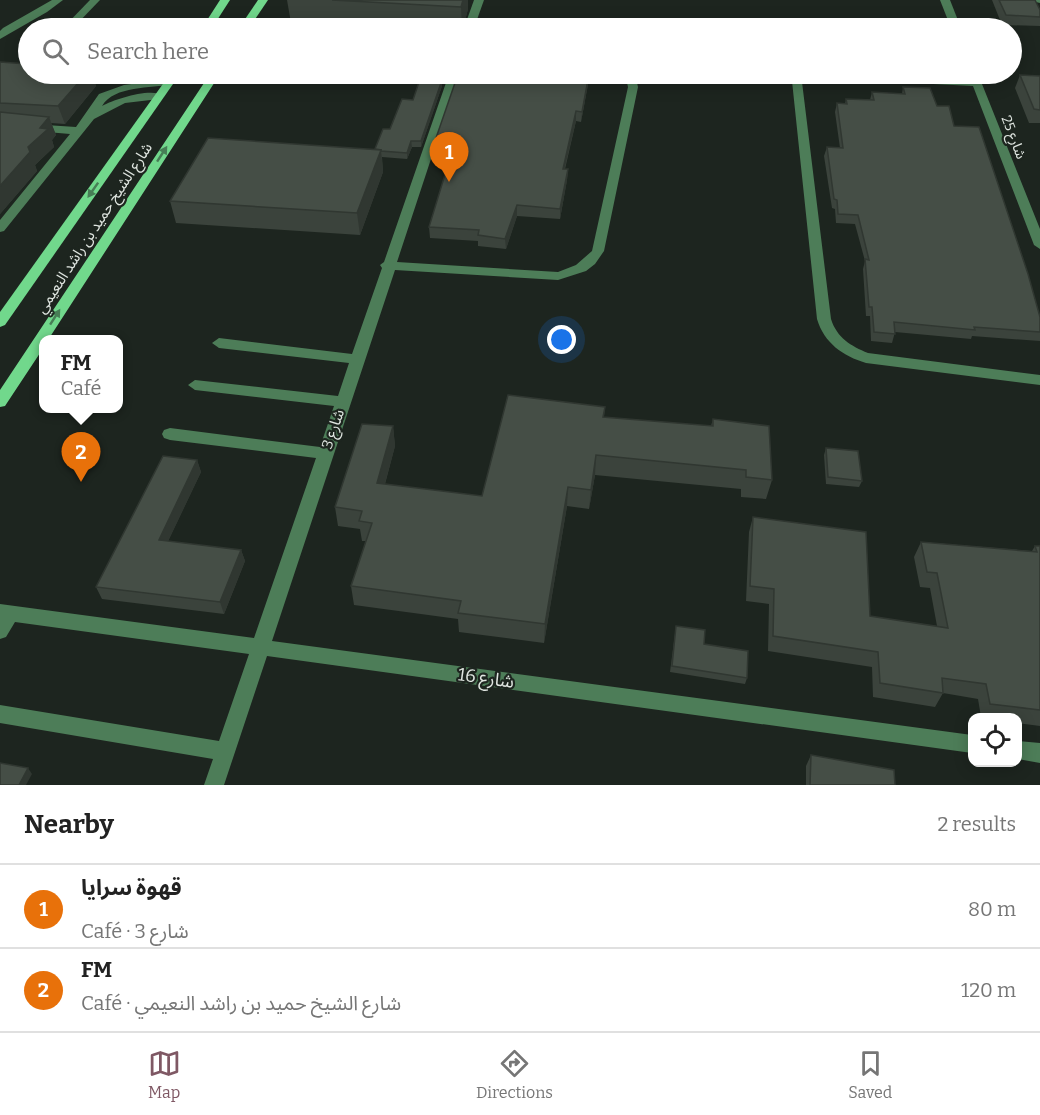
<!DOCTYPE html>
<meta charset="utf-8">
<style>
:root{--surface:#fff;--page:#f6f6f6;--text:#222;--muted:#767676;--line:#e0e0e0;--accent:#7f5864}
body{margin:0;font-family:Bitter,"Noto Sans Arabic",serif;background:var(--page);color:var(--text)}
.controls{position:absolute;right:18px;bottom:18px;display:grid;overflow:hidden;border-radius:12px;box-shadow:0 3px 15px #0003}
.controls button{width:54px;height:54px;display:grid;place-items:center;padding:0;border:0;border-bottom:2px solid var(--line);background:var(--surface);color:var(--text);font:30px sans-serif}
.you{position:absolute;left:562px;top:340px;width:21px;height:21px;margin:-15px;border:4px solid #fff;border-radius:50%;background:#1a73e8;box-shadow:0 0 0 9px #1a73e833}
.badge{display:grid;place-items:center;width:39px;height:39px;border-radius:50%;background:var(--accent);color:#fff;font-size:20px;font-weight:700}
.pin{position:absolute;translate:-50% -50px;filter:drop-shadow(0 2px 3px #0008)}
.pin::after{content:'';position:absolute;top:32px;width:21px;height:18px;background:inherit;clip-path:polygon(0 0,100% 0,50% 100%)}
.popup{position:absolute;left:39px;top:335px;width:84px;height:78px;box-sizing:border-box;display:grid;place-content:center;border-radius:12px;background:var(--surface);filter:drop-shadow(0 2px 4px #0005);font-size:20px;white-space:nowrap;color:var(--muted)}
.popup b{font-size:22px;color:var(--text)}
.popup::after{content:'';position:absolute;left:50%;top:100%;margin-left:-12px;border:12px solid transparent;border-top-color:var(--surface)}
.list{margin:0;padding:0;list-style:none}
h2{display:flex;justify-content:space-between;align-items:center;height:78px;margin:0;padding:0 24px;font-size:26px}
h2 small{font-size:20px;font-weight:400;color:var(--muted)}
.list li{display:grid;grid-template-columns:39px 1fr auto;gap:18px;align-items:center;box-sizing:border-box;height:84px;padding:0 24px;border-top:2px solid var(--line)}
.list b{display:block;font-size:22px;white-space:nowrap}
.list p{margin:0;font-size:20px;white-space:nowrap;color:var(--muted)}
.list em{font-size:20px;font-style:normal;color:var(--muted)}
.icon{flex:none;width:33px;height:33px;fill:none;stroke:currentColor;stroke-width:2;stroke-linecap:round;stroke-linejoin:round}
.map{position:relative;flex:none;width:1040px;height:785px;overflow:hidden}
.search{position:absolute;background:var(--surface);box-shadow:0 3px 15px #0003;left:18px;right:18px;top:18px;height:66px;display:flex;align-items:center;gap:15px;box-sizing:border-box;padding:0 21px;border-radius:33px;color:var(--muted);font-size:22px}
.sheet{height:246px;background:var(--surface)}
nav{display:flex;justify-content:space-around;align-items:center;box-sizing:border-box;height:84px;border-top:2px solid var(--line);background:var(--surface);font-size:16px;color:var(--muted)}
nav a{display:grid;justify-items:center;gap:3px}
nav .on{color:var(--accent)}
.map>svg:first-child{display:block}
.lines{fill:none;stroke-linecap:round;stroke-linejoin:round}
.minor{fill:#4d7d58;fill-rule:evenodd}
.major{fill:#71d88c;fill-rule:evenodd}
.wall{fill:#3b433c}
.shaded-wall{fill:#303731}
.building{fill:#454e46;stroke:#303731;stroke-width:1.5}
.oneway{fill:#477e56}
.labels{text-anchor:middle;stroke-width:4.5;stroke-linejoin:round;paint-order:stroke}
.far-street-label{font-size:14px;fill:#e0e6e1;stroke:#1d251f}
.street-label{font-size:15px;fill:#e0e6e1;stroke:#1d251f}
.near-street-label{font-size:18px;fill:#e0e6e1;stroke:#1d251f}
</style>
<div class="map">
<svg width="1040" height="785" viewBox="0 0 1040 785">
<rect width="100%" height="100%" fill="#1d251f"/>
<g class="lines">
<g class="minor">
<path d="M52 0H63L47 12 0 39V31L3 28Z"/>
<path d="M90 0H100L73 28H63Z"/>
<path d="M474 0H484L474 28H464Z"/>
<path d="M940 0H950L961 28H951Z"/>
<path d="M1027 0H1040V3Z"/>
<path d="M449 74H459L397 262 558 272 576 265 592 251 628 87 625 74H635L638 87 604 251 595 264 586 271 558 280 395 270 272 641 972 735V753L267 656 224 785H204L213 759 0 723V705L219 741 249 654 15 622 6 637 0 639V604L254 638 316 458 170 440 164 438 162 434 164 430 170 428 320 447 334 406 195 390 188 385 195 380 338 396 349 363 219 348 212 343 219 338 352 354 382 268 380 265 384 262Z"/>
<path d="M800 74 970 79V74H978L1040 229V249L1034 245 973 86 814 78 802 82 831 319C837 338 851 346 868 353L1040 375V385L866 363C843 356 824 343 817 319L792 81Z"/>
<path d="M169 79 174 82 173 84C150 89 115 85 102 106 115 99 152 87 164 96L159 99 125 103 94 119 4 231 0 232V220L70 134 0 128V122L76 127 99 94 124 85Z"/>
<path d="M1018 741 1040 743V763L1018 759Z"/>
</g>
<g class="major">
<path d="M220 0H230L212 28H202Z"/>
<path d="M258 0H268L249 28H239Z"/>
<path d="M170 74H180L5 325 0 327V312Z"/>
<path d="M210 74H220L48 340H44V347L5 406 0 407V390Z"/>
</g>
</g>
<g class="wall">
<path d="M287 0H468V9L463 28H390L291 23Z"/>
<path d="M992 0H1035L1040 10V26L1002 25Z"/>
<path d="M0 62 28 74H92L96 86 65 124 51 123 56 135 52 140 54 147 35 165 37 171 0 214Z"/>
<path d="M461 74H590L581 122 576 121 565 169H568L567 180 560 219 517 216 506 249 478 246V241L430 238 429 227 445 176 444 167 451 149 437 148 436 138Z"/>
<path d="M1020 75 1040 76V123H1029L1015 88Z"/>
<path d="M442 80V86L421 147H412L407 159 382 157 383 172 360 235 176 223 170 201 375 149 413 100Z"/>
<path d="M903 87 937 106 954 126 1040 317V341L972 336 971 339 895 332 892 343 871 341 870 316H866L863 269 865 261 855 224 836 223 835 209 832 208 824 156 827 147 840 148 835 112 837 103 845 104 846 99 870 100 872 92 902 94Z"/>
<path d="M605 407 604 417 711 426 713 419 772 480 766 499 741 497V489L595 475 589 509 567 506 544 643 459 632 458 619 354 605 351 586 366 541H362L360 529 338 526 335 507 393 426 395 446 385 484 482 496Z"/>
<path d="M826 448 862 481 859 487 826 484 824 455Z"/>
<path d="M197 460 201 472 168 541 241 550 245 561 224 614 102 599 96 587Z"/>
<path d="M753 517 870 616 937 626 930 588 920 587 914 557 921 542 1032 551 1035 546H1040V726L1017 723V717H981L978 699 943 693 935 707 873 697 872 667 768 651 769 604 746 601 749 532Z"/>
<path d="M676 626 747 678 745 684 670 672Z"/>
<path d="M811 755 895 785H806V766Z"/>
</g>
<g class="shaded-wall">
<path d="M463 0H468V9L463 28H462L461 7Z"/>
<path d="M86 74H92L96 86 65 124 58 106Z"/>
<path d="M589 74H590L589 77 581 122 582 112Z"/>
<path d="M442 80V86L421 147V141Z"/>
<path d="M576 111V121L562 179 563 169Z"/>
<path d="M49 117 56 135 52 140 54 147 35 165 37 171 0 214V186L28 147 40 128Z"/>
<path d="M411 141 412 147 407 159V153Z"/>
<path d="M381 150 383 172 360 235 357 213Z"/>
<path d="M568 169 567 180 560 219V209Z"/>
<path d="M517 205V216L506 249 505 239Z"/>
<path d="M393 426 395 446 380 502 377 483Z"/>
<path d="M596 455 595 475 589 509 591 490Z"/>
<path d="M197 460 201 472 163 552 159 540Z"/>
<path d="M568 487 567 506 544 643 545 624Z"/>
<path d="M241 550 245 561 224 614 220 602Z"/>
<path d="M28 768 32 774 26 785H19Z"/>
</g>
<g class="building">
<path d="M332 0H463L461 7Z"/>
<path d="M999 0H1035L1040 10V17L1006 15Z"/>
<path d="M0 62 28 64V74H86L58 106 0 103Z"/>
<path d="M461 74H589L582 112 576 111 563 169H568L560 209 517 205 505 239 478 235 479 230 429 227 447 168 444 167 455 139 436 138 457 77H460Z"/>
<path d="M1020 75 1040 76V110L1034 109Z"/>
<path d="M420 79 442 80 421 141H411L407 153 381 151V150L375 149 383 129H390L402 99 413 100Z"/>
<path d="M903 87 930 88 937 106H949L954 126 979 127 1028 274 1040 317V332L974 327 975 330 894 322 895 334 874 332 872 307H869L865 259 869 260 858 215 838 214 837 200 834 199 827 147 843 148 837 103 847 104 846 99 874 100 872 92 905 94Z"/>
<path d="M0 112 49 117 40 128 48 129 28 147 30 152 0 186Z"/>
<path d="M208 138 381 150 357 213 170 201Z"/>
<path d="M508 395 605 407 603 417 713 426V419L769 426 772 480 746 477V470L596 455 591 490 568 487 545 624 458 613 461 601 351 586 372 523 359 521 362 511 335 507 362 424 393 426 377 483 482 496Z"/>
<path d="M826 448 858 451 862 481 828 477Z"/>
<path d="M163 456 197 460 159 540 241 550 220 602 96 587Z"/>
<path d="M753 517 866 532 870 616 948 628 937 573 927 572 921 542 1037 552 1035 546H1040V710L990 704 986 684 942 678 943 693 880 683 878 652 773 636 774 589 750 586Z"/>
<path d="M676 626 705 630 704 644 748 651 747 678 672 666Z"/>
<path d="M811 755 894 770 895 785H810Z"/>
<path d="M0 763 28 768 19 785H0Z"/>
</g>
<defs><path id="oneway-solid" d="M-6-.8H1V-3.2L6.5 0L1 3.2V.8H-6Z" transform="scale(1.5)"/></defs>
<g class="oneway">
<use href="#oneway-solid" transform="translate(162 154) rotate(-57)"/>
<use href="#oneway-solid" transform="translate(93 190) rotate(125)"/>
<use href="#oneway-solid" transform="translate(55 317) rotate(-57)"/>
</g>
<g class="labels">
<g class="far-street-label">
<text transform="translate(1014 137) rotate(69)" y="5">شارع 25</text>
</g>
<g class="street-label">
<text transform="translate(94 228) rotate(-57)" y="5">شارع الشيخ حميد بن راشد النعيمي</text>
<text transform="translate(333 429) rotate(-71)" y="5">شارع 3</text>
</g>
<g class="near-street-label">
<text transform="translate(486 678) rotate(8)" y="6">شارع 16</text>
</g>
</g>
</svg>
<div class="controls">
<button><svg class="icon" aria-label="locate" viewBox="0 0 24 24"><circle cx="12" cy="12" r="6"/><path d="M12 2v4M12 18v4M2 12h4M18 12h4"/></svg></button>
</div>
<div class="you"></div>
<div class="pin badge" style="left:449px;top:182px;background:#e8710a">1</div>
<div class="pin badge" style="left:81px;top:482px;background:#e8710a">2</div>
<div class="popup"><b>FM</b>Café</div>
<div class="search"><svg class="icon" aria-label="search" viewBox="0 0 24 24"><circle cx="10" cy="10" r="6"/><path d="M15 15l6 6"/></svg>Search here</div>
</div>
<section class="sheet">
<h2>Nearby<small>2 results</small></h2>
<ul class="list">
<li><span class="badge" style="background:#e8710a">1</span><div><b>قهوة سرايا</b><p>Café · شارع 3</p></div><em>80 m</em></li>
<li><span class="badge" style="background:#e8710a">2</span><div><b>FM</b><p>Café · شارع الشيخ حميد بن راشد النعيمي</p></div><em>120 m</em></li>
</ul>
</section>
<nav>
<a class="on"><svg class="icon" aria-label="map" viewBox="0 0 24 24"><path d="M3 6l6-2 6 2 6-2v14l-6 2-6-2-6 2zM9 4v14M15 6v14"/></svg>Map</a>
<a><svg class="icon" aria-label="directions" viewBox="0 0 24 24"><path d="M12 3l9 9-9 9-9-9zM9 14v-3h6M13 9l2 2-2 2"/></svg>Directions</a>
<a><svg class="icon" aria-label="saved" viewBox="0 0 24 24"><path d="M7 4h10v16l-5-4-5 4z"/></svg>Saved</a>
</nav>
